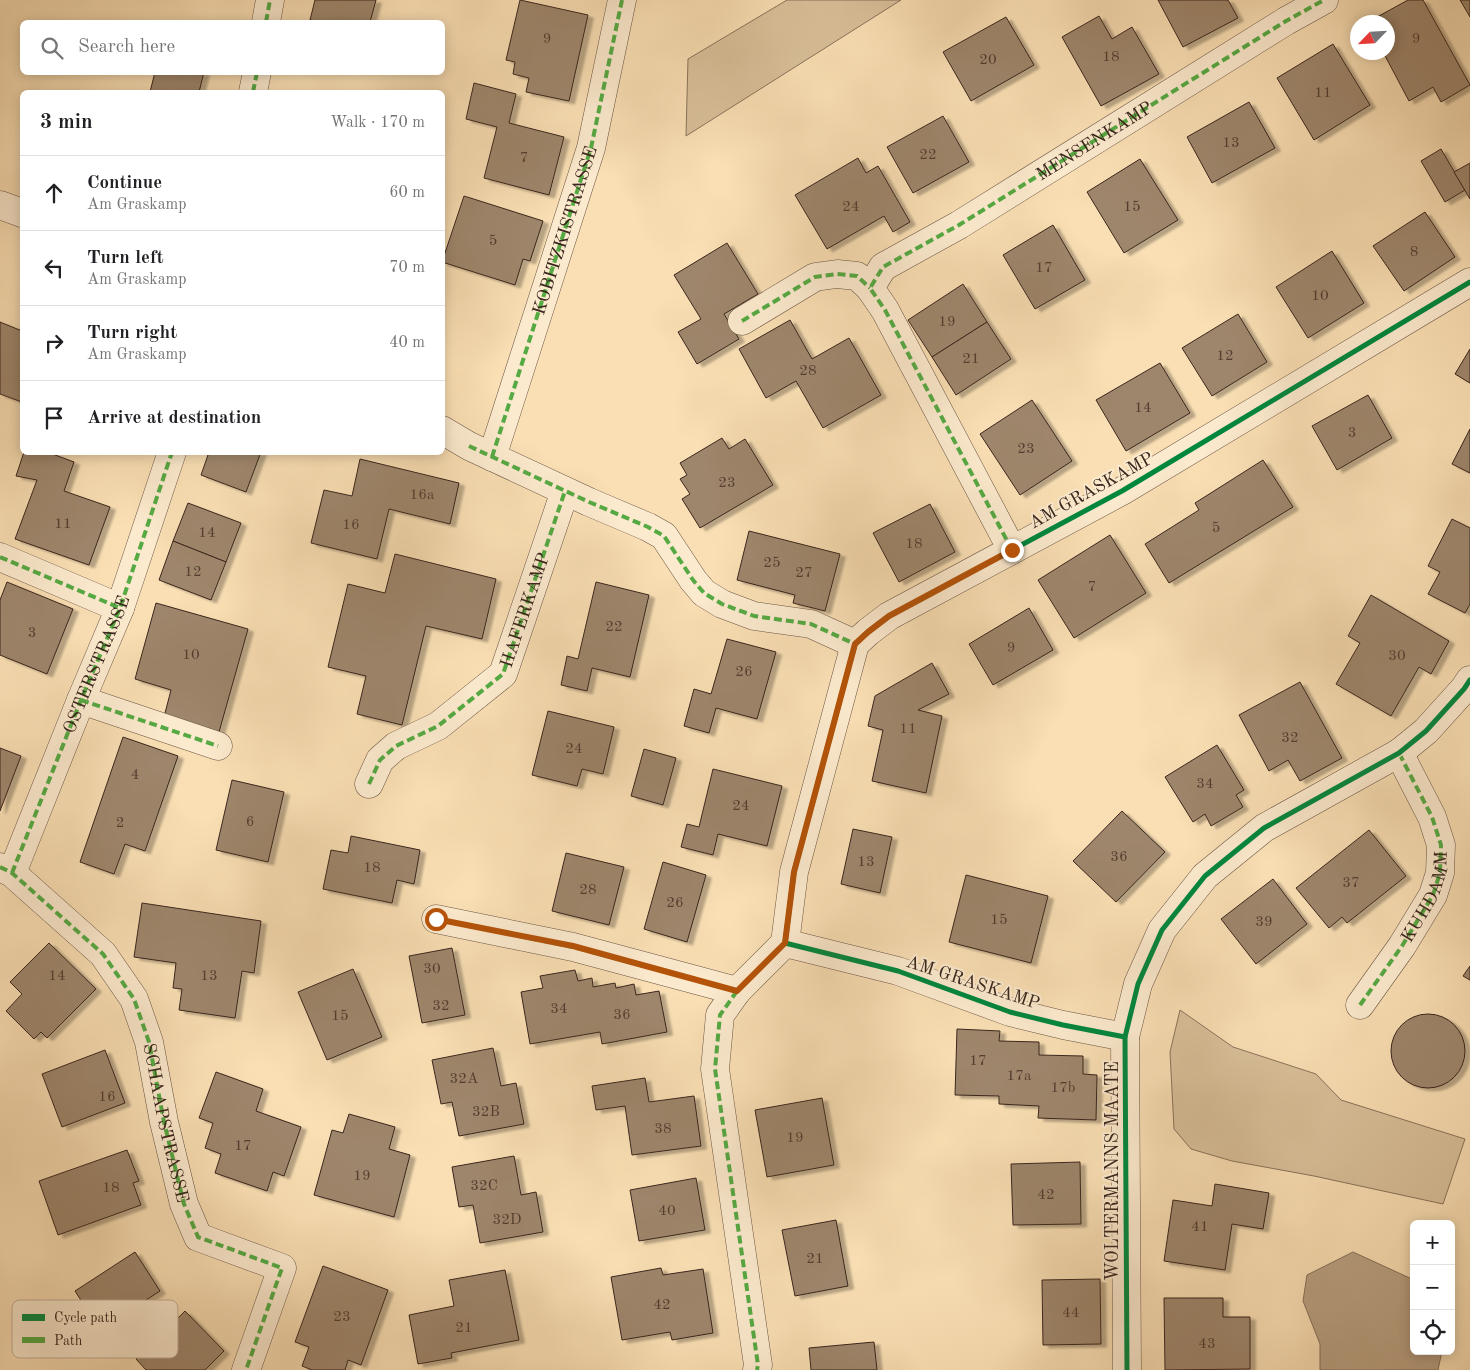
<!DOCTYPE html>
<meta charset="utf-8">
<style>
:root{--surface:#fff;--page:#f6f6f6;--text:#202124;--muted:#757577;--line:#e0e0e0}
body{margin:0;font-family:"Old Standard TT",serif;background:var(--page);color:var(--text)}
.controls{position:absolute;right:15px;bottom:15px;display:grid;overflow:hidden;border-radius:8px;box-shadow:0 2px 12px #0003}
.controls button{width:45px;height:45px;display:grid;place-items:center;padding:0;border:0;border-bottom:1px solid var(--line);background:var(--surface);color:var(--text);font:25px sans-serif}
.compass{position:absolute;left:1350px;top:15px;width:45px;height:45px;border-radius:50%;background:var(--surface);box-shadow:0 2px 12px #0003;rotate:245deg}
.stop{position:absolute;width:15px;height:15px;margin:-11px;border:4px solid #b45309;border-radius:50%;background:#fff}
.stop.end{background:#b45309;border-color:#fff;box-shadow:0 1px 5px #0008}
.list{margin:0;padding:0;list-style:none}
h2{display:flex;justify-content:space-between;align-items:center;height:65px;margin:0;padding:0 20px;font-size:21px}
h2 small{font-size:16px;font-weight:400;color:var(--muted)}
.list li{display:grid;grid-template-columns:32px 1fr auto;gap:15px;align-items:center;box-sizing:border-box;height:75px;padding:0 20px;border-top:1px solid var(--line)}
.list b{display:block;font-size:19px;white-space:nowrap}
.list p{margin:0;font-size:16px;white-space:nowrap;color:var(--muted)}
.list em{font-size:16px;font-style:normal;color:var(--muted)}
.icon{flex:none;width:28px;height:28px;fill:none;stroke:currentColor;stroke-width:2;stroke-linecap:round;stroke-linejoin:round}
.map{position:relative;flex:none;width:1470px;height:1370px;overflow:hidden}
.search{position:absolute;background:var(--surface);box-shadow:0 2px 12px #0003;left:20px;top:20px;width:425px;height:55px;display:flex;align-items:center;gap:12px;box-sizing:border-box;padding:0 18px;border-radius:8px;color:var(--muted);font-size:19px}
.panel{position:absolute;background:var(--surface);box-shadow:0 2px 12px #0003;left:20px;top:90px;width:425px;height:365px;border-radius:8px}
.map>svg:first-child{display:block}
.green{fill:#d9c09a;stroke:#8a735c}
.water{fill:#b9a081;stroke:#866f59}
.building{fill:#9e866c;stroke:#3a261d;filter:url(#shadow)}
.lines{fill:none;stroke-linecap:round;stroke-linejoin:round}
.minor-casing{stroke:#6a5443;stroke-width:29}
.minor{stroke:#fceace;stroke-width:28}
.quiet{stroke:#55aa43;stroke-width:4;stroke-dasharray:8 4;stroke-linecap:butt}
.cycleway-casing{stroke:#fceace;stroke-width:8}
.cycleway{stroke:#00873e;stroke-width:5}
.route{stroke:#b45309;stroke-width:6}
.labels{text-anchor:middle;stroke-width:4;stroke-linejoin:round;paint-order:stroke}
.number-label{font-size:15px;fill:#533e31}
.street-label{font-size:18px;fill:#3a261d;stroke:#fceace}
.key{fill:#fceace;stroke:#c2af99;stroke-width:1}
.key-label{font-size:14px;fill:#3a261d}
</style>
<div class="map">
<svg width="1470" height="1370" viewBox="0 0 1470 1370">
<defs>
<filter id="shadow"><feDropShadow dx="5.5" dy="3" stdDeviation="1" flood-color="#0004"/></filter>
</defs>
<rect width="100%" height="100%" fill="#fadfb4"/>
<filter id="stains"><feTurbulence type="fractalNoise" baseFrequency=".004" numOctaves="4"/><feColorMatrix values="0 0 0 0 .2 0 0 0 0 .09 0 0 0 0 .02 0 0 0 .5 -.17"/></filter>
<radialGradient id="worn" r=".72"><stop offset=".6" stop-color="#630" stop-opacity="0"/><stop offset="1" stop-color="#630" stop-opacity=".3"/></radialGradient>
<g class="green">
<path d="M787 0H901L686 136 688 59Z"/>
<path d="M1180 1010 1233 1047 1316 1074 1341 1100 1465 1139 1443 1204 1314 1176 1232 1161 1191 1149 1174 1129 1170 1052Z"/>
</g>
<path class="water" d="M1353 1252 1414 1280V1351H1442L1438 1370H1320V1344L1303 1301 1307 1275Z"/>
<g class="building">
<path d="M315 0H376L370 22H321L310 20Z"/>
<path d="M520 0 588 15 569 101 526 92 529 78 513 74 515 62 506 60Z"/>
<path d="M1158 0H1228L1238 18 1183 47Z"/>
<path d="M1408 0H1423L1470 85 1441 102 1433 87 1409 101 1383 52H1388V22H1368Z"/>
<path d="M1460 0H1470V17Z"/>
<path d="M1099 16 1112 39 1132 27 1159 74 1101 106 1062 37Z"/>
<path d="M1006 17 1034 65 971 101 943 52Z"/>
<path d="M1333 44 1370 105 1314 140 1277 78Z"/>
<path d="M155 72 165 73 204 72 199 92H150Z"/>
<path d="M474 83 516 94 509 123 564 137 549 195 484 178 497 127 466 119Z"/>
<path d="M1249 102 1275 148 1212 183 1187 137Z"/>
<path d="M943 116 969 162 913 193 887 147Z"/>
<path d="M1441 149 1465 190 1445 202 1421 161Z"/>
<path d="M858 158 866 173 878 166 910 222 893 232 884 216 827 249 795 195Z"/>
<path d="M1140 159 1178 220 1124 253 1087 192Z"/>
<path d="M1470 163V199L1454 172Z"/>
<path d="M464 196 543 221 530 261 523 259 515 285 442 262Z"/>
<path d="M1425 212 1455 257 1404 291 1373 246Z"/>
<path d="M1053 225 1085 280 1035 309 1003 255Z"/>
<path d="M727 243 758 294 724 314 739 339 697 364 678 332 701 319 674 275Z"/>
<path d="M1332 251 1364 303 1308 338 1276 287Z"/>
<path d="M963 284 987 322 932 357 908 320Z"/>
<path d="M1238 314 1267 362 1212 396 1182 348Z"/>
<path d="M790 320 812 359 849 338 881 395 823 428 796 381 766 398 739 349Z"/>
<path d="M0 322 22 331V402L0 394Z"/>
<path d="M987 322 1011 359 956 395 932 357Z"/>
<path d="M1470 349V383L1455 374Z"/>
<path d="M1160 363 1190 413 1126 451 1096 400Z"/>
<path d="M1368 395 1392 438 1337 470 1312 426Z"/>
<path d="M1032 400 1072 461 1020 495 980 434Z"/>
<path d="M1470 429V473L1452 464Z"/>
<path d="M722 438 729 449 745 439 773 485 700 528 682 499 690 494 680 479 687 475 680 463Z"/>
<path d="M24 452H47L74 462 64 491 110 507 89 565 15 539 37 480 16 476Z"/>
<path d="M209 452H261L246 492 201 475Z"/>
<path d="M360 459 459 483 450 524 389 509 377 559 311 543 324 490 352 496Z"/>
<path d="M1263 460 1293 507 1169 583 1145 544 1199 510 1195 503Z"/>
<path d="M188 503 241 523 226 562 173 541Z"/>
<path d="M930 504 955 552 899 582 873 533Z"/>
<path d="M1452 519 1470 528V604L1465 613 1428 594 1440 572 1428 566Z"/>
<path d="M749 531 840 554 825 611 793 603 795 595 737 580Z"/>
<path d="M1110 535 1146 593 1074 638 1038 580Z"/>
<path d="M173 541 226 562 211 600 159 580Z"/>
<path d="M395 554 496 579 482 639 426 626 402 725 357 714 366 676 328 667 348 584 385 593Z"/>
<path d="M7 582 73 609 47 674 0 655V600Z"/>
<path d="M596 582 649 595 630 677 592 668 587 691 561 685 567 656 578 659Z"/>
<path d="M1371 595 1449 641 1431 674 1419 667 1391 716 1336 684 1360 643 1348 636Z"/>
<path d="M156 603 248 629 219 732 164 717 171 690 135 679Z"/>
<path d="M1029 608 1053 650 993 685 969 644Z"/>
<path d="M727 639 776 652 757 719 716 708 709 733 684 726 694 689 711 694Z"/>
<path d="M932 663 949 694 918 710 942 716 926 793 872 781 883 730 868 726 875 696Z"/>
<path d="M1300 682 1342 758 1300 781 1288 760 1269 771 1239 715Z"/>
<path d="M548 711 614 727 603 774 582 769 577 786 532 775Z"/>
<path d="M123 737 178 756 145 851 125 844 114 874 80 862Z"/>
<path d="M1217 745 1244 790 1236 795 1243 807 1211 826 1205 814 1193 822 1165 777Z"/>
<path d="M0 748 21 756 0 811Z"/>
<path d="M644 749 676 758 663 805 631 796Z"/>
<path d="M713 769 782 786 767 846 718 834 713 855 681 847 687 824 699 827Z"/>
<path d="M232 780 284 792 268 862 216 850Z"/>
<path d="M1122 811 1165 852 1116 902 1073 861Z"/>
<path d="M853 829 892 837 880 893 841 884Z"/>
<path d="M1369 830 1406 876 1347 923 1342 917 1329 928 1296 888Z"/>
<path d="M351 836 420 850 414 884 397 880 392 903 323 889 331 850 348 853Z"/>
<path d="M566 853 624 867 609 925 552 911Z"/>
<path d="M663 862 706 875 687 942 644 929Z"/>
<path d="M966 875 1048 896 1031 963 949 942Z"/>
<path d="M1273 879 1307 924 1256 964 1221 919Z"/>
<path d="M142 903 261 921 254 973 242 971 235 1018 179 1010 182 989 173 988 176 963 134 957Z"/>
<path d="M49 943 96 989 47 1038 41 1032 34 1039 6 1011 22 994 10 982Z"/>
<path d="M452 948 465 1015 422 1023 409 956Z"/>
<path d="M1470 966V980L1463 976Z"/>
<path d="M353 969 382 1037 327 1060 298 992Z"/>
<path d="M575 970 578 981 592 978 593 987 615 983 616 988 634 984 636 995 659 991 667 1032 602 1044 600 1032 530 1044 521 992 543 988 540 976Z"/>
<circle cx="1428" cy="1051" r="37"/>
<path d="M957 1029 1000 1031 999 1041 1039 1042V1055L1083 1056V1074L1097 1075 1096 1120 1038 1118 1039 1106 999 1104V1096L955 1095Z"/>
<path d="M493 1048 501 1086 516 1083 524 1124 459 1136 452 1102 441 1104 432 1060Z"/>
<path d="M105 1050 125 1103 62 1127 42 1074Z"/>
<path d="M216 1072 263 1089 256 1111 301 1127 284 1176 273 1172 267 1191 215 1173 221 1154 205 1148 213 1123 199 1118Z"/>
<path d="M645 1078 649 1102 694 1096 701 1146 632 1155 625 1106 596 1110 592 1086Z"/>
<path d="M822 1098 834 1165 767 1177 755 1110Z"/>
<path d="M349 1114 395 1127 389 1149 410 1155 394 1217 314 1195 332 1130 343 1133Z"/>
<path d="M127 1150 139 1181 133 1183 141 1205 58 1235 39 1181Z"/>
<path d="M514 1156 521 1195 536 1192 543 1232 480 1243 473 1205 459 1207 452 1167Z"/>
<path d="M1080 1162 1081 1224 1013 1225 1011 1164Z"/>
<path d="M696 1178 705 1230 639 1241 630 1190Z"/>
<path d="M1215 1184 1269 1193 1263 1229 1232 1224 1225 1270 1164 1261 1173 1200 1212 1206Z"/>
<path d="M836 1220 848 1286 795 1296 782 1230Z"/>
<path d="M135 1252 160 1291 100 1330 75 1291Z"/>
<path d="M323 1266 388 1290 361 1365 348 1360 345 1370H312L302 1366 309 1347 295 1342Z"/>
<path d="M661 1268 663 1275 703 1269 713 1333 672 1340 670 1332 622 1340 611 1277Z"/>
<path d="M505 1270 519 1340 451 1353 452 1358 418 1364 409 1315 454 1306 449 1280Z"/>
<path d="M1100 1279 1101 1344 1043 1345 1042 1280Z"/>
<path d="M1164 1298H1223V1317H1250V1369L1165 1370Z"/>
<path d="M185 1311 224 1351 205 1370H146L136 1359Z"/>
<path d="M874 1342 877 1370H811L809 1348Z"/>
</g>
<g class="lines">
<g class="minor-casing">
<g id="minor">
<path d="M266 22 270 0"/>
<path d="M253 92 257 72"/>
<path d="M0 205 22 213"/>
<path d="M742 321 815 277 837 274 857 276 870 288"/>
<path d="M442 430 469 446 589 502 648 527 664 536 693 580 704 593 722 604 754 616 811 624 855 644"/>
<path d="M492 457 591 148 622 0"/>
<path d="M1012 550 885 310 870 288 883 267 959 225 1286 21 1324 0"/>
<path d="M0 557 120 608"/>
<path d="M81 700 218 746"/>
<path id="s1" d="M369 784 380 760 396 746 438 726 503 674 565 491"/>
<path id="s2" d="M0 867 12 873 103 954 134 999 149 1042 164 1122 184 1204 198 1237 282 1268 246 1370"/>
<path id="s3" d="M12 873 81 700 120 608 172 452"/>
<path d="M436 919 573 947 737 991 785 943"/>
<path d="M737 991 720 1015 715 1069 758 1365 757 1370"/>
<path d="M1360 1005 1402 946 1433 895 1440 873 1441 845 1432 817 1399 753"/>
<path d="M1125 1037 1063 1025 1010 1012 898 971 785 943 794 872 855 644 868 632 889 616 1122 491 1470 282"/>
<path d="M1127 1370 1125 1037 1138 984 1162 930 1205 876 1264 828 1399 753 1426 731 1464 689 1470 680"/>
</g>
</g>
<use href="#minor" class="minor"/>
<g class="quiet">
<path d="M266 22 270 0"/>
<path d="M253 92 257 72"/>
<path d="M742 321 815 277 837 274 857 276 870 288"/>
<path d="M469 446 589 502 648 527 664 536 693 580 704 593 722 604 754 616 811 624 855 644"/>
<path id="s4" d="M492 457 591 148 622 0"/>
<path id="s5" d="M1012 550 885 310 870 288 883 267 959 225 1286 21 1324 0"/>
<path d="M0 557 120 608"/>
<path d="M81 700 218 746"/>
<path d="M369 784 380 760 396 746 438 726 503 674 565 491"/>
<path d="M0 867 12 873 103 954 134 999 149 1042 164 1122 184 1204 198 1237 282 1268 246 1370"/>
<path d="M12 873 81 700 120 608 172 452"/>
<path d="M436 919 573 947 737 991 785 943"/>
<path d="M737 991 720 1015 715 1069 758 1365 757 1370"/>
<path id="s6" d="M1360 1005 1402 946 1433 895 1440 873 1441 845 1432 817 1399 753"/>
</g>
<g class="cycleway-casing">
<g id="cycleway">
<path d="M1125 1037 1063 1025 1010 1012 898 971 785 943 794 872 855 644 868 632 889 616 1122 491 1470 282"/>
<path d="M1127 1370 1125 1037 1138 984 1162 930 1205 876 1264 828 1399 753 1426 731 1464 689 1470 680"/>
</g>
</g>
<use href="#cycleway" class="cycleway"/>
</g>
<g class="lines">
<path class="route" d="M436 919 573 946 737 991 785 943 794 872 855 644 868 632 889 616 1012 550"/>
</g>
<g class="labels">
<g class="number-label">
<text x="547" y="43">9</text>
<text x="1416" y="43">9</text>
<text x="1111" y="61">18</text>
<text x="988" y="64">20</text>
<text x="1323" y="97">11</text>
<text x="1231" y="147">13</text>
<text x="928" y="159">22</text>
<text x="524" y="162">7</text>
<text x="851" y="211">24</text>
<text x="1132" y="211">15</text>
<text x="493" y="245">5</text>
<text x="1414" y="256">8</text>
<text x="1044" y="272">17</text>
<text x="1320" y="300">10</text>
<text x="947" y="326">19</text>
<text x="1225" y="360">12</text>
<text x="971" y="363">21</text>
<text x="808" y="375">28</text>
<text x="1143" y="412">14</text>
<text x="1352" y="437">3</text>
<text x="1026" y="453">23</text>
<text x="727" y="487">23</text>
<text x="422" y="499">16a</text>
<text x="63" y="528">11</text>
<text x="351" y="529">16</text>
<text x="1216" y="532">5</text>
<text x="207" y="537">14</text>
<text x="914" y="548">18</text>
<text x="772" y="567">25</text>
<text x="193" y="576">12</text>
<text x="804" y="577">27</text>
<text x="1092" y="591">7</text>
<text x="614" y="631">22</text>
<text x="32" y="637">3</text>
<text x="1011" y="652">9</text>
<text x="191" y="659">10</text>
<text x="1397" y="660">30</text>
<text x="744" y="676">26</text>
<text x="908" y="733">11</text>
<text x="1290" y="742">32</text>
<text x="574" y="753">24</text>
<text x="135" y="779">4</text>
<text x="1205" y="788">34</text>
<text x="741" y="810">24</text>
<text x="250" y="826">6</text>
<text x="120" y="827">2</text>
<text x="1119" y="861">36</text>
<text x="866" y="866">13</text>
<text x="372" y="872">18</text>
<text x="1351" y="887">37</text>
<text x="588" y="894">28</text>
<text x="675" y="907">26</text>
<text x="999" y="924">15</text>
<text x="1264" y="926">39</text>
<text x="432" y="973">30</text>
<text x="57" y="980">14</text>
<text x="209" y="980">13</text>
<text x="441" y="1010">32</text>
<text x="559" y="1013">34</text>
<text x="622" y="1019">36</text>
<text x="340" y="1020">15</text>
<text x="978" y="1065">17</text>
<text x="1019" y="1080">17a</text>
<text x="464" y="1083">32A</text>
<text x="1063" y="1092">17b</text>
<text x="107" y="1101">16</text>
<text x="486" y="1116">32B</text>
<text x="663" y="1133">38</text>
<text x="795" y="1142">19</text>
<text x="243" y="1150">17</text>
<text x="362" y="1180">19</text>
<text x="484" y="1190">32C</text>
<text x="111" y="1192">18</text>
<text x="1046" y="1199">42</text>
<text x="667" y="1215">40</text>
<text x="507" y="1224">32D</text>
<text x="1200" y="1231">41</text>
<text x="815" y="1263">21</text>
<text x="662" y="1309">42</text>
<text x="1071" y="1317">44</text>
<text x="342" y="1321">23</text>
<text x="464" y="1332">21</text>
<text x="1207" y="1348">43</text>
</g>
<g class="street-label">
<text dy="6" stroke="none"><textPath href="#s5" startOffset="569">MENSENKAMP</textPath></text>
<text dy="6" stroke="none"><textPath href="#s4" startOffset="238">KOBITZKISTRASSE</textPath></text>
<text transform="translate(1091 490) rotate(-29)" y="6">AM GRASKAMP</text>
<text dy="6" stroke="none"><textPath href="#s1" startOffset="245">HAFERKAMP</textPath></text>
<text dy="6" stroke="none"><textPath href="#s3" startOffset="225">OSTERSTRASSE</textPath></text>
<text dy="6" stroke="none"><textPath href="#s6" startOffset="128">KUHDAMM</textPath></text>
<text transform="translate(973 982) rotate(18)" y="6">AM GRASKAMP</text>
<text dy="6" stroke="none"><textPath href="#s2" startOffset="318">SCHAAPSTRASSE</textPath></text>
<text transform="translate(1112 1171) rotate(-90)" y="6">WOLTERMANNS MAATE</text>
</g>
</g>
<rect x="12" y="1300" width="166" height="58" rx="8" class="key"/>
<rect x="22" y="1314" width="23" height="7" fill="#00873e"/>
<rect x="22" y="1337" width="23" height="6" fill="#55aa43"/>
<g class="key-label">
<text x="54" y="1322">Cycle path</text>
<text x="54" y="1345">Path</text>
</g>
<rect width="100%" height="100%" filter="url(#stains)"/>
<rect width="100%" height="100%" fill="url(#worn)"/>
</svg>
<div class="controls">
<button>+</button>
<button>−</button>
<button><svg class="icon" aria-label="locate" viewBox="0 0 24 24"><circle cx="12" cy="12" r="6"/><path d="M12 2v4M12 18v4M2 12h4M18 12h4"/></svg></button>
</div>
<svg class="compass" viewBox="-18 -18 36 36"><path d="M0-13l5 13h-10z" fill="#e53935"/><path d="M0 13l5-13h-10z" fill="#757577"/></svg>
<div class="stop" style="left:436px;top:919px"></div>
<div class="stop end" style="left:1012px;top:550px"></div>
<div class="search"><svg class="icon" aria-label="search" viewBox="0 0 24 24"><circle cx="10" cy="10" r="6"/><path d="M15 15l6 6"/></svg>Search here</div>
<section class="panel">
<h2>3 min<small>Walk · 170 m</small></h2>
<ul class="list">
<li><svg class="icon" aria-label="ahead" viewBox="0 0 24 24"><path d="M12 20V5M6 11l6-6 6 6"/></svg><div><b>Continue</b><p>Am Graskamp</p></div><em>60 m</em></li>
<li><svg class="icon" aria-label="left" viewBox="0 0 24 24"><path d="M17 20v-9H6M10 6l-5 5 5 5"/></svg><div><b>Turn left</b><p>Am Graskamp</p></div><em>70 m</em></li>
<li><svg class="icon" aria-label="right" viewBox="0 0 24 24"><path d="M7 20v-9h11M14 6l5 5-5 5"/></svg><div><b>Turn right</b><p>Am Graskamp</p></div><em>40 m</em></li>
<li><svg class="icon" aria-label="arrive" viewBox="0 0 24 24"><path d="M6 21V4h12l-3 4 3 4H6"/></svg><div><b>Arrive at destination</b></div></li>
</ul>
</section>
</div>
